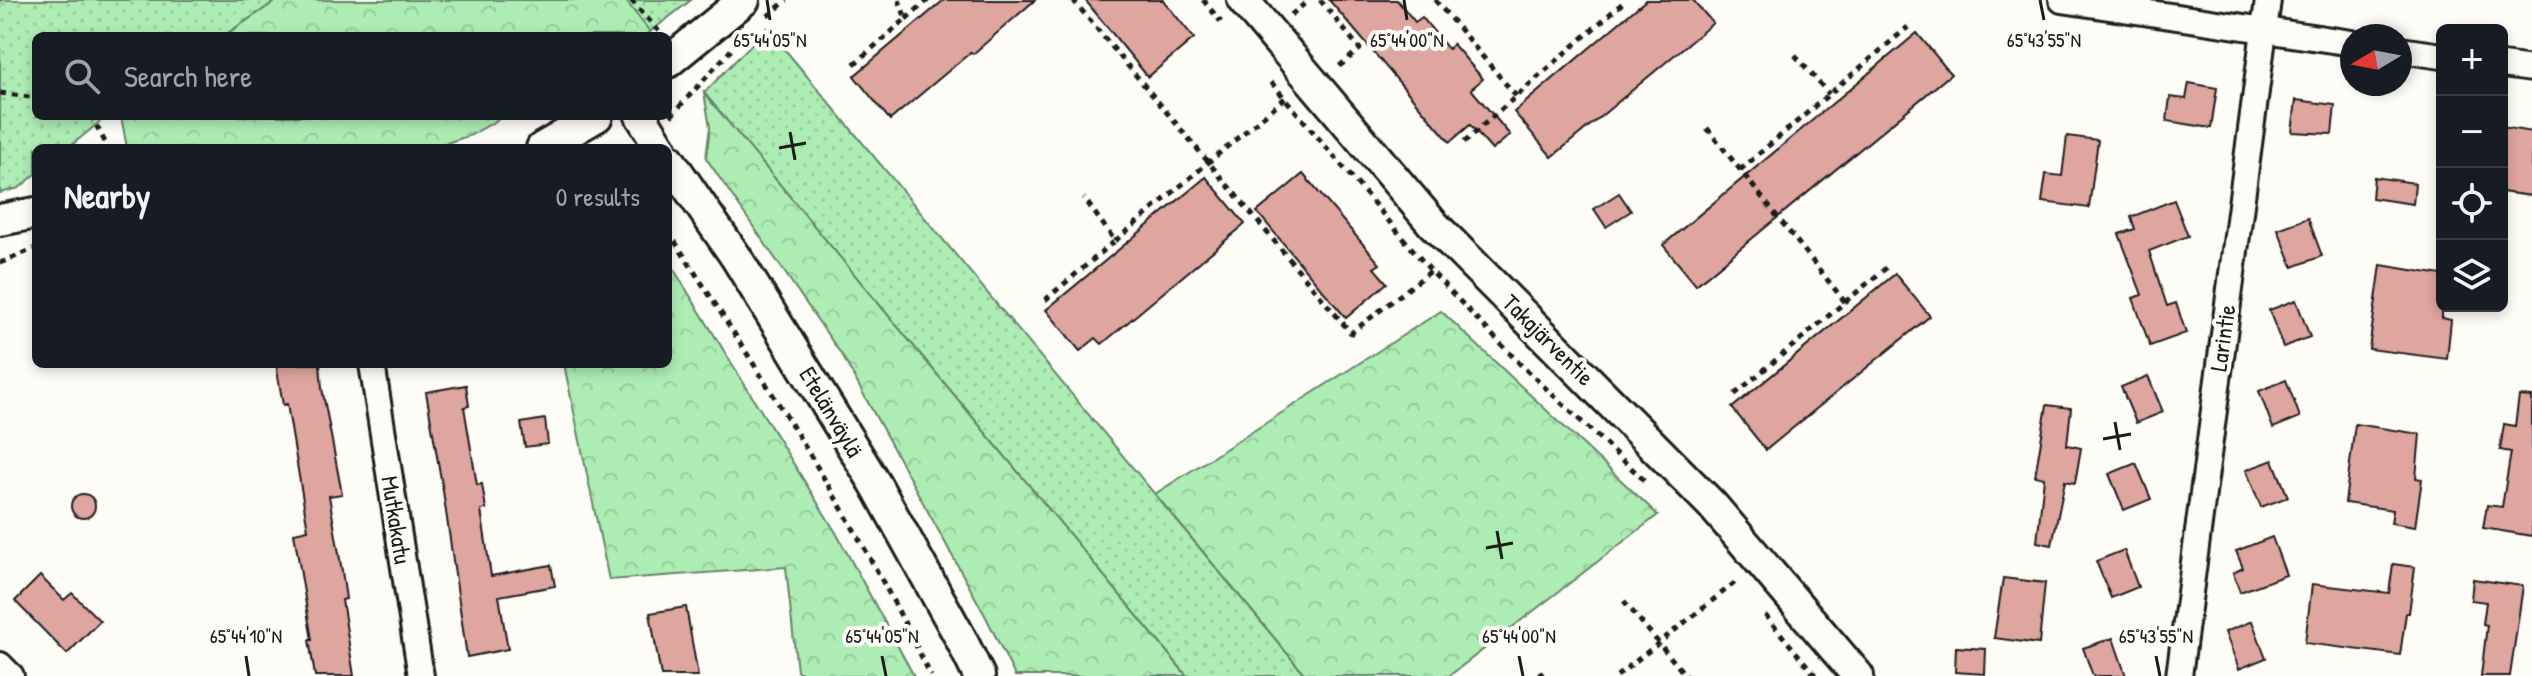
<!DOCTYPE html>
<meta charset="utf-8">
<style>
:root{--surface:#171b24;--page:#242831;--text:#f1f3f6;--muted:#9ea1a6;--line:#363941}
body{margin:0;font-family:"Patrick Hand",sans-serif;background:var(--page);color:var(--text)}
.controls{position:absolute;right:24px;top:24px;display:grid;overflow:hidden;border-radius:12px;box-shadow:0 4px 12px #0003}
.controls button{width:72px;height:72px;display:grid;place-items:center;padding:0;border:0;border-bottom:2px solid var(--line);background:var(--surface);color:var(--text);font:40px sans-serif}
.compass{position:absolute;left:2340px;top:24px;width:72px;height:72px;border-radius:50%;background:var(--surface);box-shadow:0 4px 12px #0003;rotate:260deg}
.list{margin:0;padding:0;list-style:none}
h2{display:flex;justify-content:space-between;align-items:center;height:104px;margin:0;padding:0 32px;font-size:34px}
h2 small{font-size:26px;font-weight:400;color:var(--muted)}
.icon{flex:none;width:44px;height:44px;fill:none;stroke:currentColor;stroke-width:2;stroke-linecap:round;stroke-linejoin:round}
.map{position:relative;flex:none;width:2532px;height:676px;overflow:hidden}
.search{position:absolute;background:var(--surface);box-shadow:0 4px 12px #0003;left:32px;top:32px;width:640px;height:88px;display:flex;align-items:center;gap:20px;box-sizing:border-box;padding:0 28px;border-radius:12px;color:var(--muted);font-size:30px}
.panel{position:absolute;background:var(--surface);box-shadow:0 4px 12px #0003;left:32px;top:144px;width:640px;height:224px;border-radius:12px}
.map>svg:first-child{display:block}
.grass{fill:url(#grass-dots);stroke:#648468;stroke-width:2}
.forest{fill:url(#forest-crowns);stroke:#648468;stroke-width:2}
.building{fill:#dfa59f;stroke:#1c1c1c;stroke-width:2}
.lines{fill:none;stroke-linecap:round;stroke-linejoin:round}
.minor-casing{stroke:#1c1c1c;stroke-width:30}
.tertiary-casing{stroke:#1c1c1c;stroke-width:36}
.path{stroke:#1c1c1c;stroke-width:5;stroke-dasharray:6 6;stroke-linecap:butt}
.minor{stroke:#fdfcf7;stroke-width:24}
.tertiary{stroke:#fdfcf7;stroke-width:30}
.ticks{fill:none;stroke:#1c1c1c;stroke-width:3}
.labels{text-anchor:middle;stroke-width:8;stroke-linejoin:round;paint-order:stroke}
.street-label{font-size:24px;fill:#1c1c1c;stroke:#fdfcf7}
.ticks-label{font-size:20px;text-anchor:middle;fill:#1c1c1c;stroke:#fdfcf7;stroke-width:8;stroke-linejoin:round;paint-order:stroke}
</style>
<div class="map">
<svg width="2532" height="676" viewBox="0 0 2532 676">
<defs>
<pattern id="grass-dots" width="8" height="8" patternUnits="userSpaceOnUse" patternTransform="scale(2)"><rect width="8" height="8" fill="#adedb4"/><path d="M2 2h.1M6 6h.1" fill="none" stroke="#94cb9a" stroke-width="1.8" stroke-linecap="round"/></pattern>
<pattern id="forest-crowns" width="20" height="18" patternUnits="userSpaceOnUse" patternTransform="scale(2)"><rect width="20" height="18" fill="#adedb4"/><path d="M2 6a3 3 0 1 1 6 0M12 15a3 3 0 1 1 6 0" fill="none" stroke="#94cb9a"/></pattern>
</defs>
<rect width="100%" height="100%" fill="#fdfcf7"/>
<filter id="ink" filterUnits="userSpaceOnUse"><feTurbulence type="fractalNoise" baseFrequency=".0125" numOctaves="2"/><feDisplacementMap in="SourceGraphic" scale="16" xChannelSelector="R" yChannelSelector="G"/><feConvolveMatrix kernelMatrix="1 2 1 2 8 2 1 2 1" color-interpolation-filters="sRGB"/></filter>
<g filter="url(#ink)">
<g class="grass">
<path d="M0 0H274L273 3 223 36H36V116H107L68 148H36V174L19 188 0 193Z"/>
<path d="M625 0H691L650 32Z"/>
<path d="M767 28 1306 676H1187L704 93Z"/>
</g>
<g class="forest">
<path d="M274 0H625L650 32 643 36H224L273 3Z"/>
<path d="M704 93 1187 676H1015L986 617 843 357 706 158 710 127Z"/>
<path d="M121 116H504L471 135 431 148H127Z"/>
<path d="M668 260 835 531 914 676H810L797 671 786 567 609 580 564 364H668Z"/>
<path d="M1441 311 1658 515 1449 676H1306L1155 494Z"/>
</g>
<g class="building">
<path d="M944 0H1035L973 54 971 52 890 120 854 76Z"/>
<path d="M1085 0H1163L1194 38 1148 77Z"/>
<path d="M1329 0H1397L1415 22 1422 17 1448 49 1453 44 1483 79 1471 89 1510 135 1492 150 1470 125 1450 142Z"/>
<path d="M1646 0H1693L1713 23 1552 157 1514 112Z"/>
<path d="M1917 33 1951 74 1696 285 1663 245Z"/>
<path d="M2189 83 2217 88 2211 128 2167 121 2170 97 2186 99Z"/>
<path d="M2296 100 2335 105 2332 134 2292 132Z"/>
<path d="M2502 127 2532 132V196L2502 192Z"/>
<path d="M2067 136 2098 140 2089 208 2042 202 2046 174 2062 176Z"/>
<path d="M1303 174 1380 264 1374 268 1387 283 1346 318 1257 212Z"/>
<path d="M1206 177 1245 224 1102 344 1096 338 1080 351 1046 310Z"/>
<path d="M2374 177 2415 183 2413 204 2372 198Z"/>
<path d="M1619 193 1631 211 1606 227 1594 209Z"/>
<path d="M2174 200 2188 236 2149 251 2167 306 2176 303 2186 333 2150 346 2133 298 2142 295 2119 234 2135 229 2131 217Z"/>
<path d="M2308 218 2322 256 2293 267 2278 229Z"/>
<path d="M2381 265 2442 275V318L2451 320 2447 359 2369 349Z"/>
<path d="M1895 274 1930 316 1766 450 1732 408Z"/>
<path d="M2296 300 2310 337 2283 347 2269 310Z"/>
<path d="M276 364H320L322 388 342 494 329 496 342 571 346 599 342 600 354 676H315L309 640H312L294 533 308 530 287 404 283 405Z"/>
<path d="M2148 376 2163 412 2136 423 2121 387Z"/>
<path d="M2286 380 2300 417 2273 428 2259 391Z"/>
<path d="M466 385 469 406 464 407 477 485 482 484 486 509 481 510 491 576 551 565 555 586 499 596 508 649 467 657 443 491 426 392Z"/>
<path d="M2519 396 2532 397V536L2483 528 2487 505 2502 507 2511 452 2500 450 2504 424 2515 426Z"/>
<path d="M2047 405 2071 408 2067 445 2081 448 2075 483 2065 481 2052 545 2037 542 2044 478 2035 476Z"/>
<path d="M545 419 548 444 525 447 521 423Z"/>
<path d="M2355 424 2420 434 2416 478 2422 479 2415 527 2391 523 2393 510 2345 503Z"/>
<path d="M2273 460 2288 497 2261 507 2246 470Z"/>
<path d="M2136 463 2151 499 2124 510 2109 474Z"/>
<circle cx="83" cy="506" r="12"/>
<path d="M2272 537 2286 575 2240 592 2233 573 2243 568 2236 551Z"/>
<path d="M2124 550 2138 587 2111 598 2096 561Z"/>
<path d="M2393 564 2415 567 2409 613H2406L2400 655 2305 643 2312 584 2389 593Z"/>
<path d="M40 576 64 600 72 593 100 621 67 654 15 601Z"/>
<path d="M2003 578 2045 583 2039 644 1994 638Z"/>
<path d="M2473 579 2523 586 2510 676H2481L2487 625 2483 624 2486 602 2471 600Z"/>
<path d="M686 607 698 676H661L650 613Z"/>
<path d="M2252 621 2266 658 2239 669 2225 632Z"/>
<path d="M2113 638 2126 676H2093L2083 648Z"/>
<path d="M1956 647 1986 649 1985 674 1955 672Z"/>
</g>
<g class="lines">
<g class="minor-casing">
<g id="minor">
<path d="M2062 0 2352 43"/>
<path d="M2400 50 2442 56"/>
<path d="M2502 65 2532 69"/>
<path d="M372 364 421 676"/>
<path d="M0 665 11 676"/>
<path d="M2179 676 2268 0"/>
</g>
</g>
<g class="tertiary-casing">
<g id="tertiary">
<path d="M1243 0 1433 224 1712 505 1858 676"/>
<path d="M668 62 744 0"/>
<path d="M641 116 661 148"/>
<path d="M542 148 597 116"/>
<path d="M668 158 736 257 876 485 960 637 979 676"/>
<path d="M0 220 36 213"/>
</g>
</g>
<g class="path">
<path d="M631 0 662 35"/>
<path d="M1073 0 1351 333 1431 271"/>
<path d="M1203 0 1221 22"/>
<path d="M1320 0 1360 49 1336 69"/>
<path d="M1435 0 1516 96"/>
<path d="M1291 15 1309 0"/>
<path d="M768 16 787 0"/>
<path d="M906 19 928 0"/>
<path d="M1795 55 1829 94"/>
<path d="M854 64 906 19 899 0"/>
<path d="M1271 82 1431 271 1522 366 1644 480"/>
<path d="M0 93 36 98"/>
<path d="M90 116 93 119 106 144"/>
<path d="M671 116 731 50"/>
<path d="M1707 128 1845 302 1734 395"/>
<path d="M1464 142 1626 0"/>
<path d="M1740 170 1908 27"/>
<path d="M668 231C762 376 856 520 931 676"/>
<path d="M1115 241 1285 98"/>
<path d="M0 263 36 248"/>
<path d="M1045 300 1115 241 1084 198"/>
<path d="M1845 302 1886 268"/>
<path d="M1624 601 1686 676"/>
<path d="M1765 615 1816 676"/>
<path d="M1539 671 1543 676"/>
<path d="M1617 676 1737 581"/>
</g>
<use href="#minor" class="minor"/>
<use href="#tertiary" class="tertiary"/>
</g>
</g>
<path class="ticks" d="M767 0 770 20M1404 0 1407 20M2040 0 2044 20M790 132 795 160M779 148 806 143M2115 422 2120 450M2103 439 2131 434M1497 531 1502 559M1486 548 1513 543M246 656 249 676M882 656 886 676M1519 656 1523 676M2156 656 2160 676"/>
<g class="labels">
<g class="street-label">
<text transform="translate(2223 338) rotate(-82)" y="8">Larintie</text>
<text transform="translate(1548 340) rotate(45)" y="8">Takajärventie</text>
<text transform="translate(831 412) rotate(59)" y="8">Etelänväylä</text>
<text transform="translate(396 520) rotate(81)" y="8">Mutkakatu</text>
</g>
</g>
<g class="ticks-label">
<text x="770" y="47">65°44'05"N</text>
<text x="1407" y="47">65°44'00"N</text>
<text x="2044" y="47">65°43'55"N</text>
<text x="246" y="643">65°44'10"N</text>
<text x="882" y="643">65°44'05"N</text>
<text x="1519" y="643">65°44'00"N</text>
<text x="2156" y="643">65°43'55"N</text>
</g>
</svg>
<div class="controls">
<button>+</button>
<button>−</button>
<button><svg class="icon" aria-label="locate" viewBox="0 0 24 24"><circle cx="12" cy="12" r="6"/><path d="M12 2v4M12 18v4M2 12h4M18 12h4"/></svg></button>
<button><svg class="icon" aria-label="layers" viewBox="0 0 24 24"><path d="M12 4l9 5-9 5-9-5zM3 14l9 5 9-5"/></svg></button>
</div>
<svg class="compass" viewBox="-18 -18 36 36"><path d="M0-13l5 13h-10z" fill="#e53935"/><path d="M0 13l5-13h-10z" fill="#9ea1a6"/></svg>
<div class="search"><svg class="icon" aria-label="search" viewBox="0 0 24 24"><circle cx="10" cy="10" r="6"/><path d="M15 15l6 6"/></svg>Search here</div>
<section class="panel">
<h2>Nearby<small>0 results</small></h2>
<ul class="list">
</ul>
</section>
</div>
